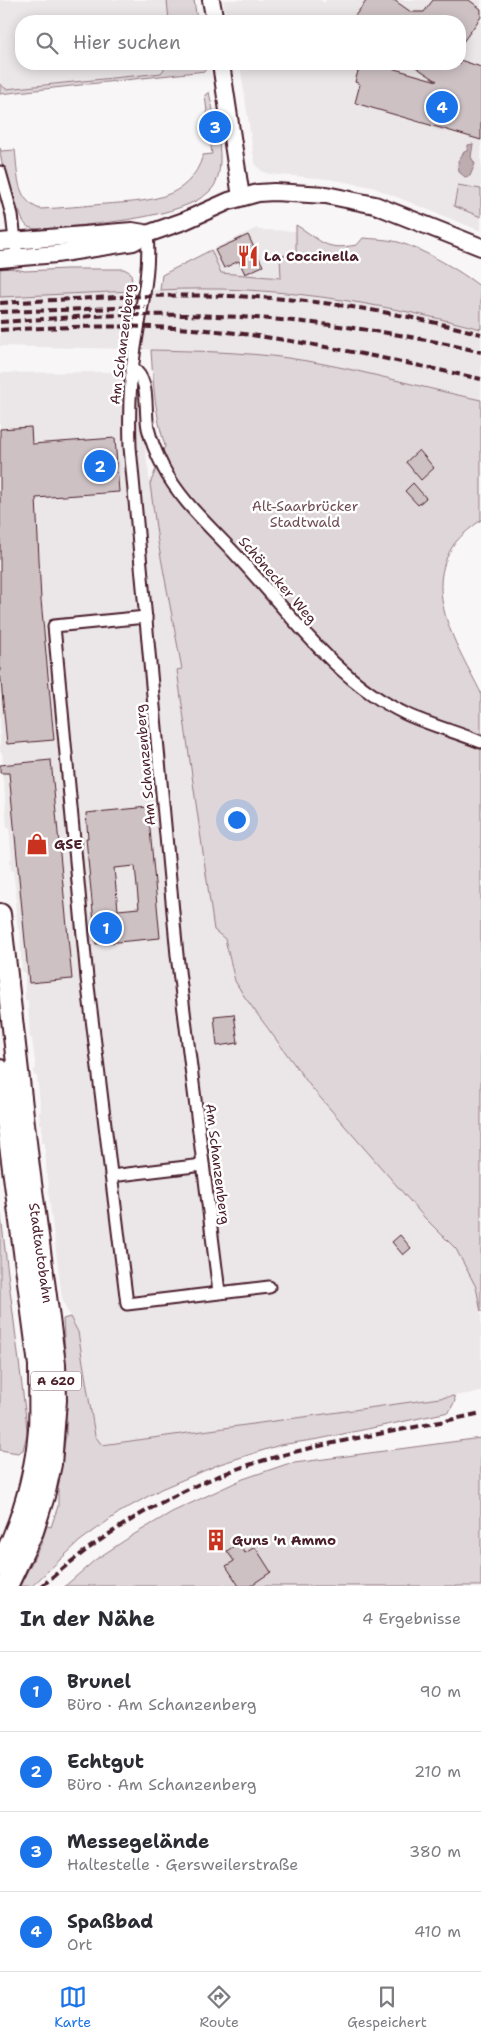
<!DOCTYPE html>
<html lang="de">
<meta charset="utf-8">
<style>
:root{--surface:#fff;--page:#f7f7f7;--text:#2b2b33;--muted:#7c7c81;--line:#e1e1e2;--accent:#1a73e8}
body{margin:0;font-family:"Shantell Sans",sans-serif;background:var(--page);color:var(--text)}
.you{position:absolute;left:236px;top:819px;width:18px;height:18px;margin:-12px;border:4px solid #fff;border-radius:50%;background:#1a73e8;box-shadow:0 0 0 8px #1a73e833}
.badge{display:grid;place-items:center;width:32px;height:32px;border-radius:50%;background:var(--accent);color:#fff;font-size:16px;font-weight:700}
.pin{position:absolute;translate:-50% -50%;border:2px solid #fff;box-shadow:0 1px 5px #0006}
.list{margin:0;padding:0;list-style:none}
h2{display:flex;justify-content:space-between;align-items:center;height:65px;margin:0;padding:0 20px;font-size:21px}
h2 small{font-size:16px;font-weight:400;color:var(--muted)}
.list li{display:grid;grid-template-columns:32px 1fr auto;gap:15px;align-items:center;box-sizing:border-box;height:80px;padding:0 20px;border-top:1px solid var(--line)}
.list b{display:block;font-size:19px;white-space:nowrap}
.list p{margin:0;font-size:16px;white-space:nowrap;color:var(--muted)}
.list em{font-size:16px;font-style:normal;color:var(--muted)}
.icon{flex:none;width:28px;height:28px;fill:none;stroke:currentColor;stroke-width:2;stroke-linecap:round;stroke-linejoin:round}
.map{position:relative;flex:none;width:481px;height:1586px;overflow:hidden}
.search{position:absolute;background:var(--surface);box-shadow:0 2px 12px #0003;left:15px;right:15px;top:15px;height:55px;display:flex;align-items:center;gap:12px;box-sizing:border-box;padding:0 18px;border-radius:20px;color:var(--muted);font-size:19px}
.sheet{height:385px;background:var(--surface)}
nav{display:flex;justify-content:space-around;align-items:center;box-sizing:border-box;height:70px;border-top:1px solid var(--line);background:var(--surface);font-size:14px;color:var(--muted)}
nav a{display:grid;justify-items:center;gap:2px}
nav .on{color:var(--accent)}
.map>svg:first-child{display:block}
.built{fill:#ebe6e8}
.green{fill:#ded6d9;stroke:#947a82}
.water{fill:#bdadb0;stroke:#8f747b}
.building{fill:#cdc1c4;stroke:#4a1f2b;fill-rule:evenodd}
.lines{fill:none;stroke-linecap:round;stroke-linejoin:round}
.street-casing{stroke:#4a1f2b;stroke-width:15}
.secondary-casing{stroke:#4a1f2b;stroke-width:20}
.highway-casing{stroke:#4a1f2b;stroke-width:24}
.street{stroke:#fff;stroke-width:11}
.secondary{stroke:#fff;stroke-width:16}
.highway{stroke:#fff;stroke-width:20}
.rail{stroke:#4a1f2b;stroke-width:4;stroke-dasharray:8 4;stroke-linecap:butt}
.labels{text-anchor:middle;stroke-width:5;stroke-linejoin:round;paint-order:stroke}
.shield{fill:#fff;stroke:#80626b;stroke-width:1}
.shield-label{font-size:12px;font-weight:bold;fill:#4a1f2b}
.poi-label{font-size:14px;font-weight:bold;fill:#4a1f2b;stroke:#fff;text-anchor:start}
.street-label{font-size:14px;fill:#4a1f2b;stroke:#fff}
.park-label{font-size:14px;fill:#6f4d56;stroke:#fff}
</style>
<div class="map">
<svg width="481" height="1586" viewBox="0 0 481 1586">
<rect width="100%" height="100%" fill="#f8f6f7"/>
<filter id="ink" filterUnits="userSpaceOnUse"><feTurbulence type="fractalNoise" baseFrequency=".02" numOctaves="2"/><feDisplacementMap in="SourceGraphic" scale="10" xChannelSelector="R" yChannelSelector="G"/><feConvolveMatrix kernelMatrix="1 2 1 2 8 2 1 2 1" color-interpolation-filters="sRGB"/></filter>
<g filter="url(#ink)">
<g class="built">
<path d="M0 0H194L197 21H21V64H204L205 71 0 94Z"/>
<path d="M223 0H320L324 3 326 0H481V231L372 187 330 179 270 174 262 171 256 165 254 158 240 64H460V21H233L232 16 226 17Z"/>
<path d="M257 228 258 230 296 231V253L282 278 221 273 211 250Z"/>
<path d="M196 288 270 291 348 300 423 314 481 329V400L378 376 288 358 172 350 0 346V297Z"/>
<path d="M114 372 135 374 158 542 182 670 177 671 214 930 225 939 235 981 266 1027 311 1087 424 1217 456 1249 476 1287 481 1312V1392L102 1445 95 1436 78 1332 67 1311 62 1297 48 1190 49 1182 47 1181 45 1143H42V1124H40L39 1112 41 1111 37 1076 34 1075V1069H36L32 1038H30L28 1000H25V972H22L20 930H18L15 902 17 901 13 870H11L10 859H12L9 828H7L4 781H3L2 775 4 774 2 752H0V373Z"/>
</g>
<g class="green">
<path d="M167 0H194L197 21H169Z"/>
<path d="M166 64H204L205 71 0 94V84L6 89 161 73 165 68Z"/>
<path d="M209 92C214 118 228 162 214 186 196 215 106 223 74 226 63 227 38 232 28 227 23 223 21 216 19 210L16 211C12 193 0 166 0 148L1 151 15 150C18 172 15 200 40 209 62 208 83 206 105 204 145 201 189 202 203 155L212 154 205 95Z"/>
<path d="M458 185 481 189V217L454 206Z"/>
<path d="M296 225C323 241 323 251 357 245L363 238C374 239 386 239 398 242 425 250 459 270 481 287V329C376 302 269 284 160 290L162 275 211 250 221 273 281 278 280 256 296 253Z"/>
<path d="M10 268 25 271 66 269H124L131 273 133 291 0 297V269Z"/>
<path d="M151 350C197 351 243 352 288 358 353 367 417 387 481 400V520C472 527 462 534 455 543 420 592 459 648 481 693V1312L476 1287 456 1249 424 1217 311 1087 244 996 235 981 225 939 214 930 177 670 182 669 158 542 150 484 165 446C155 414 153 383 151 350Z"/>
<path d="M0 1209 26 1418 27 1434 23 1450 18 1453 0 1450Z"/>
<path d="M70 1317 78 1332 95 1436 102 1445 454 1396 455 1401 449 1412 319 1439 280 1445 220 1464 161 1489 120 1512 80 1541 32 1586H20L41 1544 47 1526 51 1527 58 1506V1489L66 1434V1370L63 1319Z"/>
<path d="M481 1438V1586H65L95 1560 133 1535 172 1512 243 1479 287 1464Z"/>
</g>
<path class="water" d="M473 144 471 157 475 164 470 176 465 177 459 172 458 161 464 152 468 151V145Z"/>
<g class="building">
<path d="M367 0H394L411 12H424L433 0H469L481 9V17L460 46V21H351Z"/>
<path d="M460 60 481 67V140L355 103 360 84 355 82 360 64H377L437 81 411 64H460Z"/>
<path d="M248 235 263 266 245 274 239 261 224 268 215 250Z"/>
<path d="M31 427 32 444 115 438 119 492 36 498 41 600 54 740 7 744 0 671V429Z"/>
<path d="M419 450 434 468 421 480 406 462Z"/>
<path d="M413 483 426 498 418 505 405 491Z"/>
<path d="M51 760 72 979 29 983 9 773H0V765Z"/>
<path d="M148 807 160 938 96 944 86 838H88L86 813ZM135 866 139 908 118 910 114 868Z"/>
<path d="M234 1014 238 1043 217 1046 214 1016Z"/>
<path d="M400 1235 411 1248 403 1255 392 1242Z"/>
<path d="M238 1543 245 1553 255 1547 271 1572 250 1586H239L226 1566 234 1561 227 1551Z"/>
</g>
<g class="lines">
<g class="street-casing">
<g id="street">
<path d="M0 172 12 215 16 248"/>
<path d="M147 234C151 274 139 316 134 355 129 386 129 416 130 447L177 955 219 1292"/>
<path d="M132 368C151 380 144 408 148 428 151 441 157 455 163 467 180 501 213 529 238 557 289 612 336 681 406 714 430 725 456 732 481 742"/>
<path d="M146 617 54 626 87 978 127 1304 269 1287"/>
<path d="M111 1176 203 1165"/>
</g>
</g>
<g class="secondary-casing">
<g id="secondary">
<path d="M211 0 215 21"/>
<path d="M221 64 241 197"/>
<path d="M0 242 132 231 144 233"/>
<path d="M0 259 56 254 133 242 147 234 184 221 229 201 258 193 274 192 326 195 375 205 481 247"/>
</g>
</g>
<g class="highway-casing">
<g id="highway">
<path d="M0 914 29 1168 55 1364 56 1400 51 1464 44 1496 33 1531 7 1586"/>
<path d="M0 1070 39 1365C39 1387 40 1409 39 1430 35 1478 21 1524 0 1566"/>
</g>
</g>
<use href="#street" class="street"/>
<use href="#secondary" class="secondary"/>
<use href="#highway" class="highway"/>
<g class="rail">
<path d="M0 303C91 298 182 292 272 298 343 303 413 316 481 334"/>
<path d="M0 312 145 307"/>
<path d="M0 322C45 319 91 315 136 315 249 313 371 325 481 352"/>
<path d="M0 330C76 326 152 324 227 332 313 342 397 361 481 379"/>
<path d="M42 1586C108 1528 181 1485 265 1460 336 1439 410 1430 481 1413"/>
</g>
</g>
</g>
<defs>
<g id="restaurant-bare" transform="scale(1.725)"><path d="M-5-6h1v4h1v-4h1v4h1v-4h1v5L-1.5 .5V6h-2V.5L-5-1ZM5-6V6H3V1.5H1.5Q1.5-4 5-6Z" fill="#c8321e" stroke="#fff" stroke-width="2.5" paint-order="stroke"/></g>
<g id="shop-bare" transform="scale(1.725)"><path d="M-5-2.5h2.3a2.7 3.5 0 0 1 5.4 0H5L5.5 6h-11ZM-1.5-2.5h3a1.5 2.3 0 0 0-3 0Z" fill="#c8321e" stroke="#fff" stroke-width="2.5" paint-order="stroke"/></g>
<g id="building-bare" transform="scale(1.725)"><path d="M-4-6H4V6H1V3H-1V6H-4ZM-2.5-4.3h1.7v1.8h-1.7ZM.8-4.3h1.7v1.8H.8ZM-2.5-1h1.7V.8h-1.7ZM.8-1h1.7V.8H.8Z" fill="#c8321e" stroke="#fff" stroke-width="2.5" paint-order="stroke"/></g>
</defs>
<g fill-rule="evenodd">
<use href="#restaurant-bare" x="248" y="256"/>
<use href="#shop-bare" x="37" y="844"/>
<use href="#building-bare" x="216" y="1540"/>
</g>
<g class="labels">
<rect class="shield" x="31" y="1371.5" width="50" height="19" rx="4"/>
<g class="shield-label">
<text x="56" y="1385">A 620</text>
</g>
<g class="poi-label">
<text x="264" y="261">La Coccinella</text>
<text x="54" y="849">GSE</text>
<text x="232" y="1545">Guns 'n Ammo</text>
</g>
<g class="street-label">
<text transform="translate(122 344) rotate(-83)" y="5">Am Schanzenberg</text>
<text transform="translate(278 580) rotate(49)" y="5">Schönecker Weg</text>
<text transform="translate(145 765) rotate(-95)" y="5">Am Schanzenberg</text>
<text transform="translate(218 1164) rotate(83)" y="5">Am Schanzenberg</text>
<text transform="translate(41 1253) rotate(82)" y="5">Stadtautobahn</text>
</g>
<g class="park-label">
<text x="305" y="511">Alt-Saarbrücker<tspan x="305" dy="16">Stadtwald</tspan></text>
</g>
</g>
</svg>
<div class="you"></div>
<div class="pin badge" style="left:106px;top:928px">1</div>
<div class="pin badge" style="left:100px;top:466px">2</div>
<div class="pin badge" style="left:215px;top:127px">3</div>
<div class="pin badge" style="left:442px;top:107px">4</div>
<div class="search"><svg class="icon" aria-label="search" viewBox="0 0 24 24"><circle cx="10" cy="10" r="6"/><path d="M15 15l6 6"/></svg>Hier suchen</div>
</div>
<section class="sheet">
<h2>In der Nähe<small>4 Ergebnisse</small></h2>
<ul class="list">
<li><span class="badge">1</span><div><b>Brunel</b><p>Büro · Am Schanzenberg</p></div><em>90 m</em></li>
<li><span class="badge">2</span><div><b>Echtgut</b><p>Büro · Am Schanzenberg</p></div><em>210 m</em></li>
<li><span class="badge">3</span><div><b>Messegelände</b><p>Haltestelle · Gersweilerstraße</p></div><em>380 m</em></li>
<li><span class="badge">4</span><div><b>Spaßbad</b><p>Ort</p></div><em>410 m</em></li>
</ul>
</section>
<nav>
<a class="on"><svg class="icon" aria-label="map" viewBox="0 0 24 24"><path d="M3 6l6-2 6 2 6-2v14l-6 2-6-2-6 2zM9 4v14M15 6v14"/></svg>Karte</a>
<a><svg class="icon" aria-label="directions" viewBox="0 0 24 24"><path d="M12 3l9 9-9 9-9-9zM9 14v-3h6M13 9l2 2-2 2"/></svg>Route</a>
<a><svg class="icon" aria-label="saved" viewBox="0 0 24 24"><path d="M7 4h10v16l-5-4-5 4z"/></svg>Gespeichert</a>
</nav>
